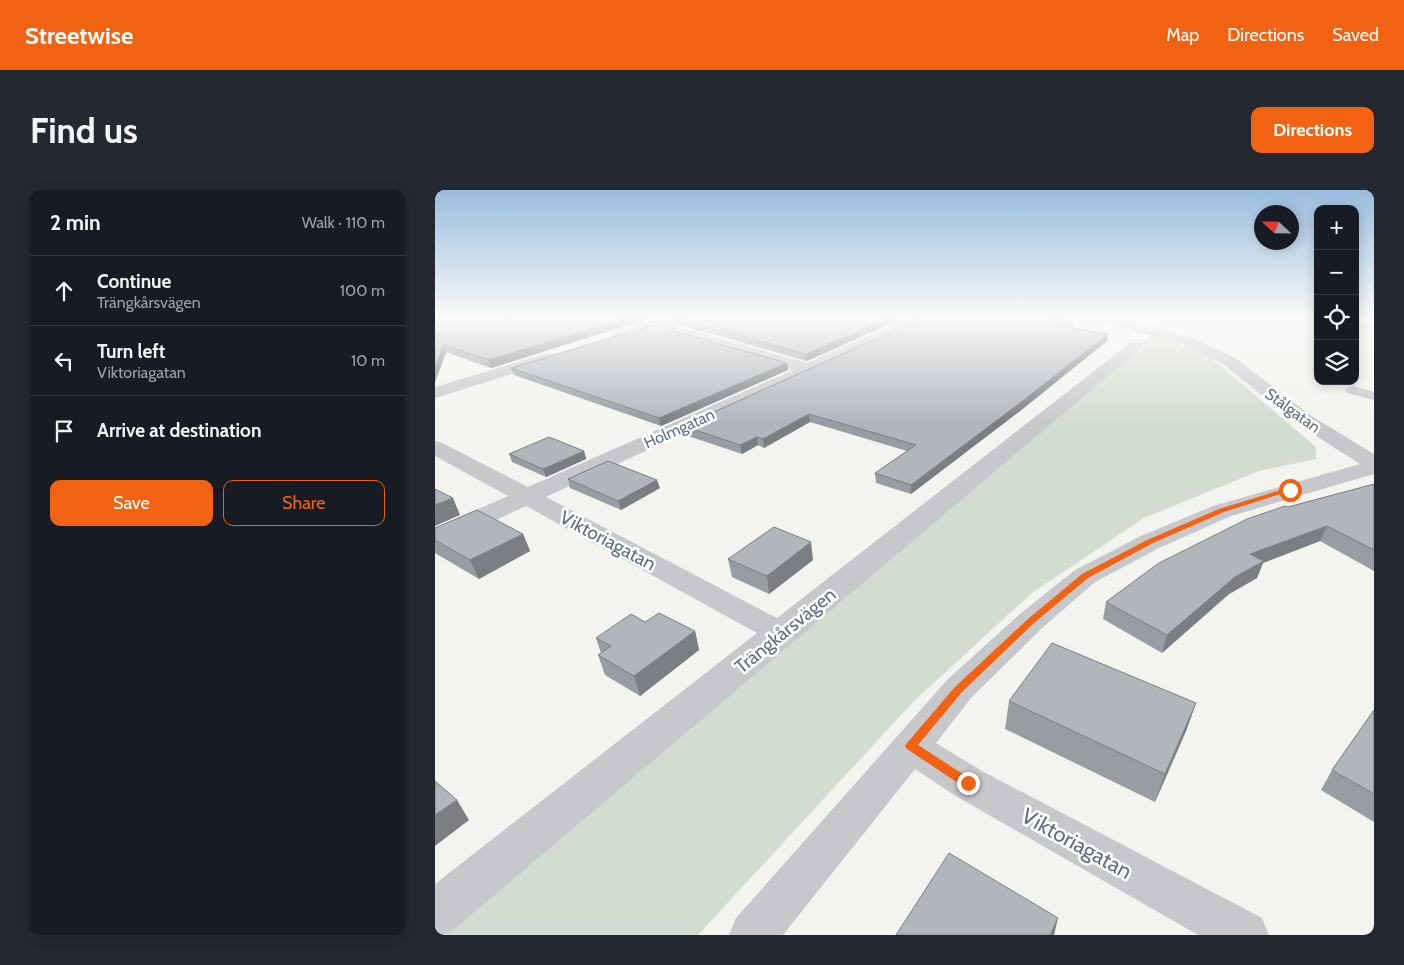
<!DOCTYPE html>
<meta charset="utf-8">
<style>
:root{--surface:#171b24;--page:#242831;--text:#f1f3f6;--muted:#9ea1a6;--line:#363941;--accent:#f16312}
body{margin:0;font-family:Cabin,sans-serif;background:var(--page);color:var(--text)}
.controls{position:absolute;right:15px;top:15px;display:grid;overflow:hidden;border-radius:10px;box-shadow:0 2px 12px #0003}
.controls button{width:45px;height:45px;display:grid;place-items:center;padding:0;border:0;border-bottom:1px solid var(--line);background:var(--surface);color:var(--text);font:25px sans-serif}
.compass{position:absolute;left:819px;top:15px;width:45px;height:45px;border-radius:50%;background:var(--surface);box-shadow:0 2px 12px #0003;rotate:292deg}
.stop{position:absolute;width:15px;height:15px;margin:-11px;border:4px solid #f16312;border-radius:50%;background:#fff}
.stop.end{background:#f16312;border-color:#fff;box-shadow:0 1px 5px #0008}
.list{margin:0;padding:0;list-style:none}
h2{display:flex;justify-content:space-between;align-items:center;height:65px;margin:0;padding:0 20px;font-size:21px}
h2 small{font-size:16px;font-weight:400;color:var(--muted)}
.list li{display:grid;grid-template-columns:32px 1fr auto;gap:15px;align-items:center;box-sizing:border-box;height:70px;padding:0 20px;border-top:1px solid var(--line)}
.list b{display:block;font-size:19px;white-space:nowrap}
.list p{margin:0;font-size:16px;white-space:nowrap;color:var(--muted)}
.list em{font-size:16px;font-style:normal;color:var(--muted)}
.actions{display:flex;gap:10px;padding:15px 20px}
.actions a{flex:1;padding:11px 0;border:1px solid var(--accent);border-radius:10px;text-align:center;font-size:18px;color:var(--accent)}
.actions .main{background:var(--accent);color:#fff}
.icon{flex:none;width:28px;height:28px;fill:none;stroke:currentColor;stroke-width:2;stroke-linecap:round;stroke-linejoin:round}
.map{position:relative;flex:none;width:939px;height:745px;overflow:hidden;border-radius:10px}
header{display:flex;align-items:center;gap:30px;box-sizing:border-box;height:70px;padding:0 25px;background:var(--accent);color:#fff}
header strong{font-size:24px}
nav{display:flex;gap:28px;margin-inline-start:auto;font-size:18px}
.intro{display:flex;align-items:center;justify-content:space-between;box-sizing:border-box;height:120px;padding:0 30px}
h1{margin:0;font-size:35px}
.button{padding:12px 22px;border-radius:10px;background:var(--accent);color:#fff;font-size:18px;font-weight:700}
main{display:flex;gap:30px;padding:0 30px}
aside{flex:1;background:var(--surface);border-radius:10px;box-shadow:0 2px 12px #0003}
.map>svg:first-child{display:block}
.green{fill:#d3dcd0}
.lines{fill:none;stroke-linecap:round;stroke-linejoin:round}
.service{fill:#c6c8cc;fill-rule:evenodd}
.minor{fill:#c6c8cc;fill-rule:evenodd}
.rail-casing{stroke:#a5a9b0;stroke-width:3}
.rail{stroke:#fff;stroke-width:2;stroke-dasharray:6;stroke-linecap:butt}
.wall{fill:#979da2}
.shaded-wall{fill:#7b7f84}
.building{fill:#b0b6bc;stroke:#7b7f84}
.route{fill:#f16312}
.labels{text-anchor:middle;stroke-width:5;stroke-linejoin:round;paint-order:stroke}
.far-street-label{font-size:16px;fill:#606f83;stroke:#fff}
.street-label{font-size:19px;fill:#606f83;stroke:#fff}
.near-street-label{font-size:22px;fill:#606f83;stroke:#fff}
</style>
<header>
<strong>Streetwise</strong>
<nav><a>Map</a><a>Directions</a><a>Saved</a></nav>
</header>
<div class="intro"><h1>Find us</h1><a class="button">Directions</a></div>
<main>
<aside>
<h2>2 min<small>Walk · 110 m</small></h2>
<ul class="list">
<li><svg class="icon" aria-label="ahead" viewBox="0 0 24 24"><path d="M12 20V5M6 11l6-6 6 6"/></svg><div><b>Continue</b><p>Trängkårsvägen</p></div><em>100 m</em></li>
<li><svg class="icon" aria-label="left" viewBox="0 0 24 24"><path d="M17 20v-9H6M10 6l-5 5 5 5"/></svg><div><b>Turn left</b><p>Viktoriagatan</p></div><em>10 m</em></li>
<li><svg class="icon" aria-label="arrive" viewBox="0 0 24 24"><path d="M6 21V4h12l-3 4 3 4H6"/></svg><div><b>Arrive at destination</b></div></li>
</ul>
<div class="actions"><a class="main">Save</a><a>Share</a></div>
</aside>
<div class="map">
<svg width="939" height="745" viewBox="0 0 939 745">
<rect width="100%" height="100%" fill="#f3f4ef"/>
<path class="green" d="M718 144 773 165 881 257V269L824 281 709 328 597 403 479 511 263 745H0V741Z"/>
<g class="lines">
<path class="service" d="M917 196 939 202V210L912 203 910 200Z"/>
<g class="minor">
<path d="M226 127H249L247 130 234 134 372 173 476 127H495L493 130 111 307 342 428 695 153H705L708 156 17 741 6 745H0V694L322 443 91 316 9 354 0 356V338L73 306 0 266V251L7 253 93 297 358 180 219 139 183 151 178 149 175 146 178 143Z"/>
<path d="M658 127H682L758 148 800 168 878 227 939 264V284L796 326 724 358 660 392 607 438 536 508 501 553 547 581 827 728 834 745H763L519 605 480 579 348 745H294L301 728 512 490 585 424 640 380 706 346 778 316 925 274 864 235 788 174 748 154 660 130Z"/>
<path d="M113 163 119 165 121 168 119 171 0 208V197Z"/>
</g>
<g class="rail-casing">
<path id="rail" d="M920 133 939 137"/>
</g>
<use href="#rail" class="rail"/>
</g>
<g class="wall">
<path d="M0 127H218L56 178 11 162 0 192Z"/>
<path d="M239 127H470L372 171 241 134Z"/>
<path d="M639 132 638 138 673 144 672 151 585 221 476 304 441 293 440 283 472 261 375 232 329 258 323 255 307 264 250 245 248 236Z"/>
<path d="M352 173 353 180 226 236 79 185 76 178Z"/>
<path d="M149 261 151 269 111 287 77 272 74 264Z"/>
<path d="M133 289 225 298 186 320 135 298Z"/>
<path d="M939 294V381L885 351 828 373 822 388 794 404 727 463 668 429 671 412 853 317Z"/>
<path d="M0 338 88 344 95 361 44 389 0 363Z"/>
<path d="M293 369 378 370 334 404 297 387Z"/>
<path d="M210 432 260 441 264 460 205 506 170 485 163 465 166 463 161 448Z"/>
<path d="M574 511 761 513 751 541 720 612 570 539Z"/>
<path d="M939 520V632L886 600 897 580Z"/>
</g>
<g class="shaded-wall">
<path d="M196 127H218L56 178 54 170Z"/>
<path d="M456 127H470L372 171 371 164Z"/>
<path d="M639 132 638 139 633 137Z"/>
<path d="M673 144 672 151 585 221 476 304V295Z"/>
<path d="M9 155 11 162 0 192V177Z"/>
<path d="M352 173 353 180 226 236 224 228Z"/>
<path d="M374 224 375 232 329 258 328 249Z"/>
<path d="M322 247 323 255 307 264 305 255Z"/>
<path d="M149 261 151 269 111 287 108 279Z"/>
<path d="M222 290 225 298 186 320 183 311Z"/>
<path d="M18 308 25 325 0 336V315Z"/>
<path d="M892 336 885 351 828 373 822 388 794 404 727 463 732 445 815 364Z"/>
<path d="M88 344 95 361 44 389 35 370Z"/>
<path d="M376 352 378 370 334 404 332 386Z"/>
<path d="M260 441 264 460 205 506 199 486Z"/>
<path d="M761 513 751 541 720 612 730 584Z"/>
<path d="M22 610 34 630 0 656V625Z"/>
<path d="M623 728 619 745H615Z"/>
</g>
<g class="building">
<path d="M0 127H196L54 170 9 155 0 177Z"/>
<path d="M239 127H456L371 164Z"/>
<path d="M489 127H610L639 132 633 137 673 144 585 213 476 295 440 283 481 255 374 224 328 249 322 247 305 255 248 236Z"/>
<path d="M218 135 352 173 224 228 76 178Z"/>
<path d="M114 247 149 261 108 279 74 264Z"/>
<path d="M173 271 222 290 183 311 133 289Z"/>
<path d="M939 294V360L892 336 815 364 829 371 800 387 732 445 671 412 724 373 812 329 850 316 853 317Z"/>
<path d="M0 299 18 308 0 315Z"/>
<path d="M42 320 88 344 35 370 0 350V338Z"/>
<path d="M339 337 376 352 332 386 293 369Z"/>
<path d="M224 423 260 441 199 486 163 465 176 456 161 448 196 424 210 432Z"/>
<path d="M617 453 761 513 730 584 574 511Z"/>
<path d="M939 520V604L897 580Z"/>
<path d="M0 591 22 610 0 625Z"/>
<path d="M514 663 623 728 615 745H461Z"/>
</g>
<linearGradient id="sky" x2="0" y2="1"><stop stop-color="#99bddf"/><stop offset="0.55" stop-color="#fafaf8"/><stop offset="1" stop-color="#fafaf8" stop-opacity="0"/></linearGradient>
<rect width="939" height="232" fill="url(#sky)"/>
<path class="route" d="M852 298 858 300 789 322 718 353 653 388 599 433 527 502 483 555 537 590 539 593 537 597H529L472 559 470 556 472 553 520 497 593 429 647 384 712 350 784 319Z"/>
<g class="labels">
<g class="far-street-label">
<text transform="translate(858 220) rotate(36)" y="6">Stålgatan</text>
<text transform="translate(244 238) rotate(-24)" y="6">Holmgatan</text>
</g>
<g class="street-label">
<text transform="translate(173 350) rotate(28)" y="7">Viktoriagatan</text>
<text transform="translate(350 440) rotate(-39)" y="7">Trängkårsvägen</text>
</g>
<g class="near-street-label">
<text transform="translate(642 653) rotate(29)" y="8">Viktoriagatan</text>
</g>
</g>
</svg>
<div class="controls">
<button>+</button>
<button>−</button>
<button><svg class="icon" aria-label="locate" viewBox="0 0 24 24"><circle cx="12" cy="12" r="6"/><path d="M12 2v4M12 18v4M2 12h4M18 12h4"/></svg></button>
<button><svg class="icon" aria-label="layers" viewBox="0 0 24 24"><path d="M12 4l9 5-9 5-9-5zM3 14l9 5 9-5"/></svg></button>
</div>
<svg class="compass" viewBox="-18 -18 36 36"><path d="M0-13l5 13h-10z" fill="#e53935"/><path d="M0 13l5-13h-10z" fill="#9ea1a6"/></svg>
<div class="stop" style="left:855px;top:300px"></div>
<div class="stop end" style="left:533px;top:593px"></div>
</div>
</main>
